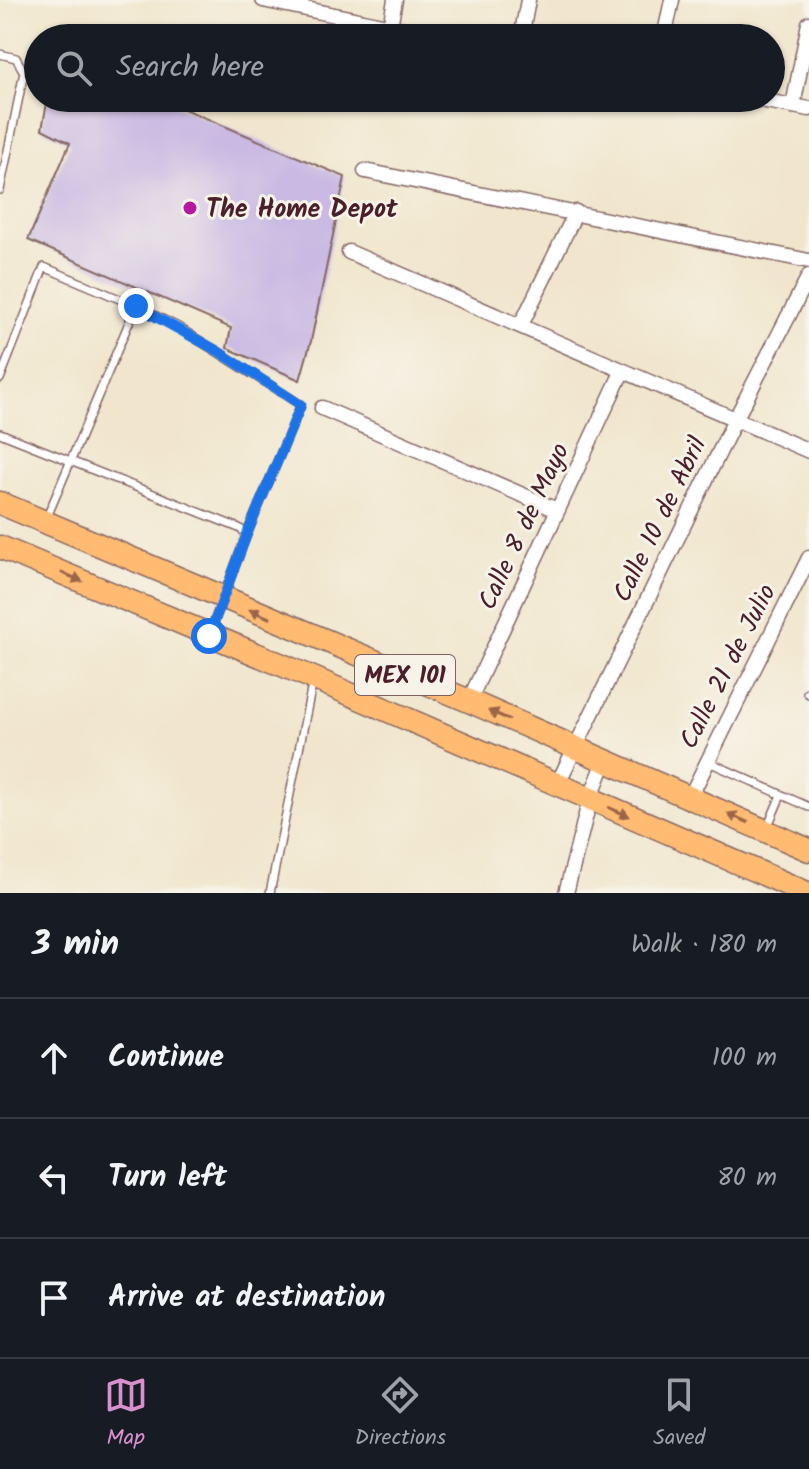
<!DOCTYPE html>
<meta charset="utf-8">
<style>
:root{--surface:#171b24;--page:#20242c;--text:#f1f3f6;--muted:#9ea1a6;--line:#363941;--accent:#d690ce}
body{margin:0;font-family:Kalam,sans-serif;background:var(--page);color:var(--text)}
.stop{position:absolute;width:24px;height:24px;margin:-18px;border:6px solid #1a73e8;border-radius:50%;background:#fff}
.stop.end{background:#1a73e8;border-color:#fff;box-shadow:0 2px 8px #0008}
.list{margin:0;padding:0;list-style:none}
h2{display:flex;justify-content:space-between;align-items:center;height:104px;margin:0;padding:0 32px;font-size:34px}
h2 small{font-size:26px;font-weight:400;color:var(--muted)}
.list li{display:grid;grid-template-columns:52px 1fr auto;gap:24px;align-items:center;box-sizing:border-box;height:120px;padding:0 32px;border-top:2px solid var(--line)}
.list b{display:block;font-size:30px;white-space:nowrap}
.list em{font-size:26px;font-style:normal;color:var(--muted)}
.icon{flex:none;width:44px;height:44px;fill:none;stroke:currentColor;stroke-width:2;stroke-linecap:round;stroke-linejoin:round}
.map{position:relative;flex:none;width:809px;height:893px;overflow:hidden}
.search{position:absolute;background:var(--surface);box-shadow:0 2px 6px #0004;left:24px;right:24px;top:24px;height:88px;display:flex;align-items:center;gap:20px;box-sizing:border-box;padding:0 28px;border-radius:44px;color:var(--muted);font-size:30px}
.sheet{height:464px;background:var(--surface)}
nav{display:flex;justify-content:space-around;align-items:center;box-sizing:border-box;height:112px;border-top:2px solid var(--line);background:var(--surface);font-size:22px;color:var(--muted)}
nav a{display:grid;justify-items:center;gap:4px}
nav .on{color:var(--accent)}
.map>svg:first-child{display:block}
.building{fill:#c9b9e3}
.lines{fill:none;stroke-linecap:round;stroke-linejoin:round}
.service-casing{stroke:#846564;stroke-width:10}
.minor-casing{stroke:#846564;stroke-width:17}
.trunk-casing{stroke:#846564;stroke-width:25}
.service{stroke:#fff;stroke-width:7}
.minor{stroke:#fff;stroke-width:14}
.trunk{stroke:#ffbb71;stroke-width:22}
.oneway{fill:#9b654a}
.route{stroke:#1a73e8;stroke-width:10}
.poi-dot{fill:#b5179e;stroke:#f7f3e8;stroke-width:3}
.labels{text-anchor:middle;stroke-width:6;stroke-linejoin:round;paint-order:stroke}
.shield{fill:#f7f3e8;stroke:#7e5f64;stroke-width:2}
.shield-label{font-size:24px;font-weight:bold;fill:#4a1f2b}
.poi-label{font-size:26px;font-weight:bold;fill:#4a1f2b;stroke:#f7f3e8;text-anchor:start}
.street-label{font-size:26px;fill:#4a1f2b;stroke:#f7f3e8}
</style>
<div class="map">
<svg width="809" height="893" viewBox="0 0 809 893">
<rect width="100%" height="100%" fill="#f7f3e8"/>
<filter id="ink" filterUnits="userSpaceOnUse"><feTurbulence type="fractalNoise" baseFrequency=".0125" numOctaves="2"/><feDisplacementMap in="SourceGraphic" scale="16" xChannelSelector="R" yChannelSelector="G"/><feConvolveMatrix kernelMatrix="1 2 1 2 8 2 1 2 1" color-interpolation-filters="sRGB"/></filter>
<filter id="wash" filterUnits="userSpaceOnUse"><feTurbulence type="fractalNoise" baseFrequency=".006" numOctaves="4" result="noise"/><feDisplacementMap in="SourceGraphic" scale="32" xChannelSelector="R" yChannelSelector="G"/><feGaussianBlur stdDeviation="1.8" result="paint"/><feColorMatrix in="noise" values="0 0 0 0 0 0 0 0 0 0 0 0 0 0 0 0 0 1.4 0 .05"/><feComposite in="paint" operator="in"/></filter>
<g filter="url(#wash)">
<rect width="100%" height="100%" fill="#f1e6cd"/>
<g id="blocks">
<path class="building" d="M48 98H158L345 177 311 341 300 380 227 348 231 328 28 240 70 143 42 129Z"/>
</g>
</g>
<g filter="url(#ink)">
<use href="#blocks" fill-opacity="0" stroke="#846564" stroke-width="2"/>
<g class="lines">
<g class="service-casing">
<g id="service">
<path d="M0 54 16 58 24 72 0 190"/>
<path d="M0 379 44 267 136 306 178 327 301 405 247 534 211 630"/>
<path d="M0 433 239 528 247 534"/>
<path d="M47 517 136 306"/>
<path d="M807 693 809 694"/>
<path d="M709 762 809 807"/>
<path d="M768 826 781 795"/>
<path d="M270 893 313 680"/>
</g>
</g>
<g class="minor-casing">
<g id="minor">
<path d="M263 0 445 38"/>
<path d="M390 26 395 0"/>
<path d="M521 38 528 0"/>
<path d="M664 38 672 0"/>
<path d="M750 98 809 109"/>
<path d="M793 106 809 23"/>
<path d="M365 171 809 261"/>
<path d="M349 252 809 451"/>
<path d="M521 325 576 212"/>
<path d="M322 408 557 510"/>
<path d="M469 701 622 372"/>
<path d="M557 785 735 420 809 276"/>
<path d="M690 797 809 558"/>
<path d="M566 893 590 799 605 761"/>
</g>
</g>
<g class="trunk-casing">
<g id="trunk">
<path d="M0 503 469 701 809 850"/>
<path d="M0 547 313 678 807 893"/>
</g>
</g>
<use href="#service" class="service"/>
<use href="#minor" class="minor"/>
<use href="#trunk" class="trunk"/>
</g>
<defs><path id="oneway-solid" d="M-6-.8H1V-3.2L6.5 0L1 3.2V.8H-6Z" transform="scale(2)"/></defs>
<g class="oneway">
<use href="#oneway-solid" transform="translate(72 577) rotate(23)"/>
<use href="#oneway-solid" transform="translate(260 614) rotate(-157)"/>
<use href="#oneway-solid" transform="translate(499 715) rotate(-156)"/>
<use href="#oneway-solid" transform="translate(619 812) rotate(23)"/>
<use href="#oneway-solid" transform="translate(738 818) rotate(-156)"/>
</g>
</g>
<g class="lines" filter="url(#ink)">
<path class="route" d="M136 306 218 351 301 405 247 534 209 636"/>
</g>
<circle class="poi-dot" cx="190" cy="208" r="8"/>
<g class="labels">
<rect class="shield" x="355" y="655" width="100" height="40" rx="6"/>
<g class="shield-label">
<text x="405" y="683">MEX 101</text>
</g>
<g class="poi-label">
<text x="206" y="217">The Home Depot</text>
</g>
<g class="street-label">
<text transform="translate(659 519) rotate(-64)" y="9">Calle 10 de Abril</text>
<text transform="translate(523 526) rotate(-65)" y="9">Calle 8 de Mayo</text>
<text transform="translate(727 666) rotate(-63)" y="9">Calle 21 de Julio</text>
</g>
</g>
</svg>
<div class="stop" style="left:209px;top:636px"></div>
<div class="stop end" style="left:136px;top:306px"></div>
<div class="search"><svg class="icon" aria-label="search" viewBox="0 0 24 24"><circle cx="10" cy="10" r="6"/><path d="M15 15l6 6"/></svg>Search here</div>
</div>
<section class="sheet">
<h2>3 min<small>Walk · 180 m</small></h2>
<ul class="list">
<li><svg class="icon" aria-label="ahead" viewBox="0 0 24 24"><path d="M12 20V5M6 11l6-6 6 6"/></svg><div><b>Continue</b></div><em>100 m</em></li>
<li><svg class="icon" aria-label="left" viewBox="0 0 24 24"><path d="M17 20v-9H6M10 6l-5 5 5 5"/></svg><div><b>Turn left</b></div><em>80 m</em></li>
<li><svg class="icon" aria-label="arrive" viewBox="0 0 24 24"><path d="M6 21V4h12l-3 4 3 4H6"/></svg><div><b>Arrive at destination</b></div></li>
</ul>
</section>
<nav>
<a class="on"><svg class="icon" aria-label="map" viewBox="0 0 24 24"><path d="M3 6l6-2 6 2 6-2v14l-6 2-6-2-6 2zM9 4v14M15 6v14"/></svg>Map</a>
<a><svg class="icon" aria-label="directions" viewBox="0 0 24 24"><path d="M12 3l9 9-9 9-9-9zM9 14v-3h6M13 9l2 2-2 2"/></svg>Directions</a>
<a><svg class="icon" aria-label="saved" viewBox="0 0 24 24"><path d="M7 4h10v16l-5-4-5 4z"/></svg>Saved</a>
</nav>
